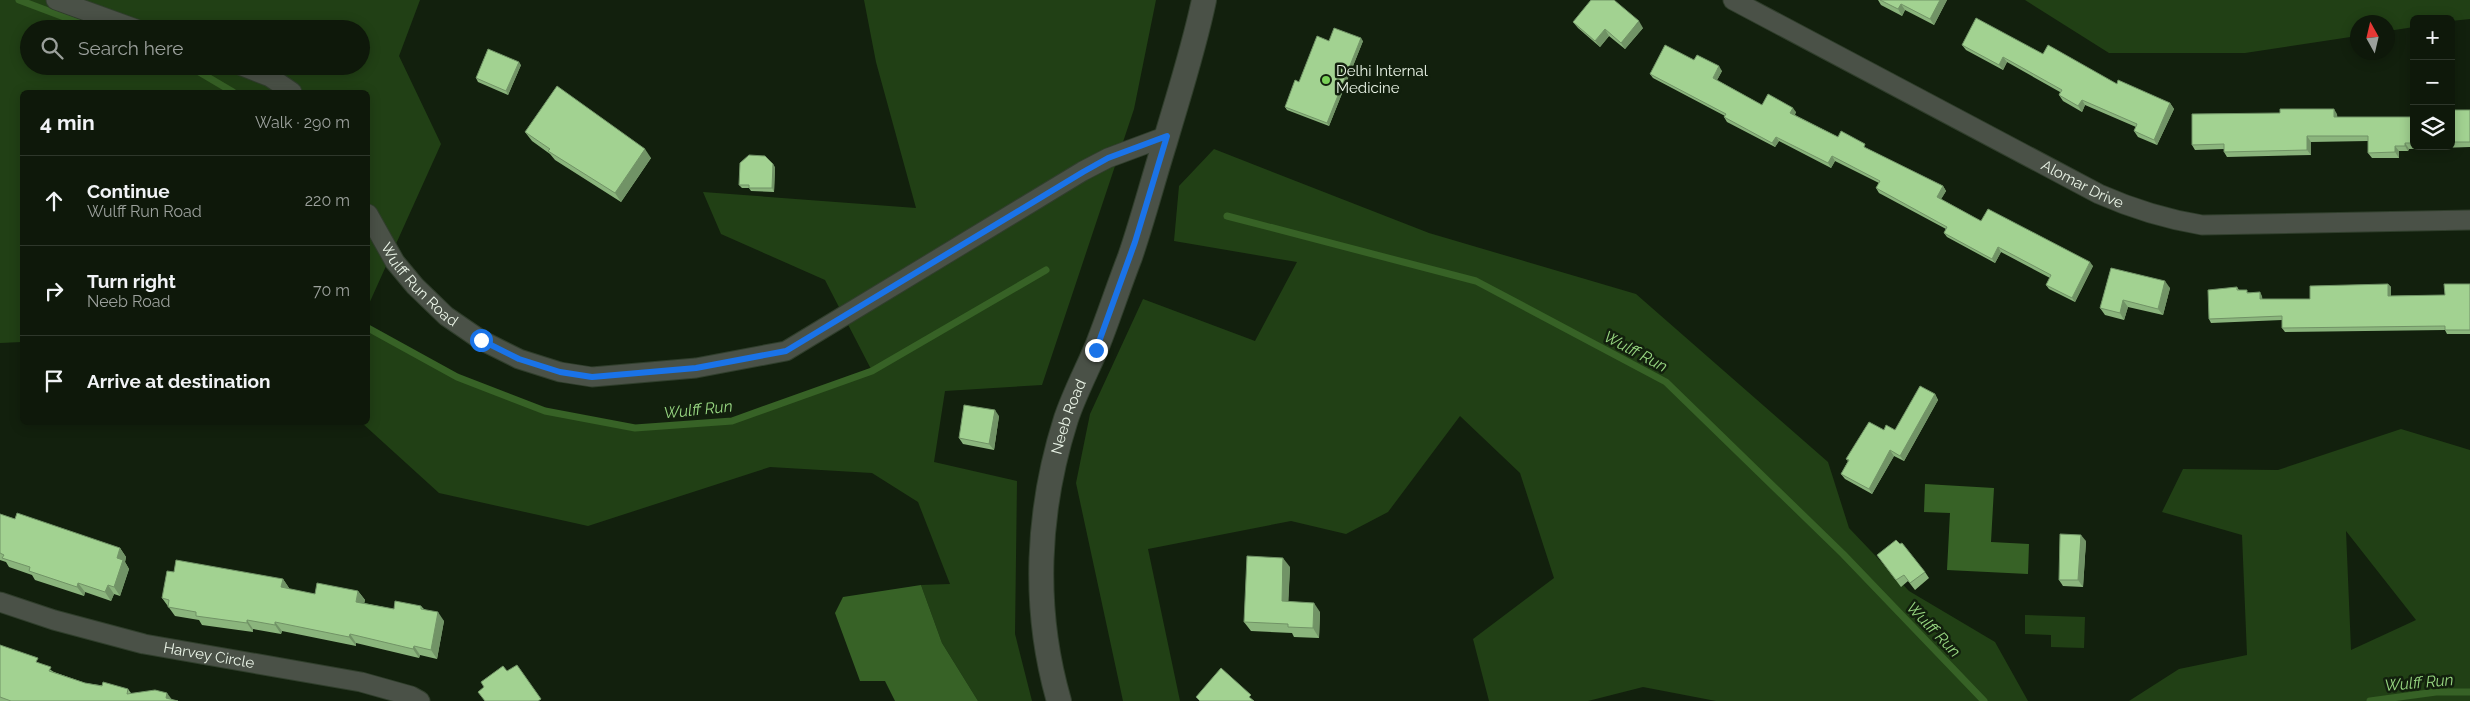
<!DOCTYPE html>
<meta charset="utf-8">
<style>
:root{--surface:#0e180a;--page:#172113;--text:#f1f3f6;--muted:#9ba09c;--line:#2e372b}
body{margin:0;font-family:Raleway,sans-serif;background:var(--page);color:var(--text)}
.controls{position:absolute;right:15px;top:15px;display:grid;overflow:hidden;border-radius:8px;box-shadow:0 2px 12px #0003}
.controls button{width:45px;height:45px;display:grid;place-items:center;padding:0;border:0;border-bottom:1px solid var(--line);background:var(--surface);color:var(--text);font:25px sans-serif}
.compass{position:absolute;left:2350px;top:15px;width:45px;height:45px;border-radius:50%;background:var(--surface);box-shadow:0 2px 12px #0003;rotate:352deg}
.stop{position:absolute;width:15px;height:15px;margin:-11px;border:4px solid #1a73e8;border-radius:50%;background:#fff}
.stop.end{background:#1a73e8;border-color:#fff;box-shadow:0 1px 5px #0008}
.list{margin:0;padding:0;list-style:none}
h2{display:flex;justify-content:space-between;align-items:center;height:65px;margin:0;padding:0 20px;font-size:21px}
h2 small{font-size:16px;font-weight:400;color:var(--muted)}
.list li{display:grid;grid-template-columns:32px 1fr auto;gap:15px;align-items:center;box-sizing:border-box;height:90px;padding:0 20px;border-top:1px solid var(--line)}
.list b{display:block;font-size:19px;white-space:nowrap}
.list p{margin:0;font-size:16px;white-space:nowrap;color:var(--muted)}
.list em{font-size:16px;font-style:normal;color:var(--muted)}
.icon{flex:none;width:28px;height:28px;fill:none;stroke:currentColor;stroke-width:2;stroke-linecap:round;stroke-linejoin:round}
.map{position:relative;flex:none;width:2470px;height:701px;overflow:hidden}
.search{position:absolute;background:var(--surface);box-shadow:0 2px 12px #0003;left:20px;top:20px;width:350px;height:55px;display:flex;align-items:center;gap:12px;box-sizing:border-box;padding:0 18px;border-radius:28px;color:var(--muted);font-size:19px}
.panel{position:absolute;background:var(--surface);box-shadow:0 2px 12px #0003;left:20px;top:90px;width:350px;height:335px;border-radius:8px}
.map>svg:first-child{display:block}
.green{fill:#214015;fill-rule:evenodd}
.water{fill:#376226}
.lines{fill:none;stroke-linecap:round;stroke-linejoin:round}
.stream{stroke:#376226;stroke-width:7}
.minor-casing{stroke:#303e2c;stroke-width:21}
.tertiary-casing{stroke:#303e2c;stroke-width:26}
.minor{stroke:#4a5147;stroke-width:19}
.tertiary{stroke:#4a5147;stroke-width:24}
.wall{fill:#8bb57d}
.shaded-wall{fill:#719366}
.building{fill:#a2d291;stroke:#719366}
.route{stroke:#1a73e8;stroke-width:6}
.poi-dot{fill:#79d157;stroke:#12200d;stroke-width:2}
.labels{text-anchor:middle;stroke-width:5;stroke-linejoin:round;paint-order:stroke}
.poi-label{font-size:15px;fill:#eaf4e7;stroke:#12200d;text-anchor:start}
.street-label{font-size:15px;fill:#eaf4e7;stroke:#12200d}
.water-label{font-size:16px;font-style:italic;fill:#97d681;stroke:#12200d}
</style>
<div class="map">
<svg width="2470" height="701" viewBox="0 0 2470 701">
<rect width="100%" height="100%" fill="#12200d"/>
<g class="green">
<path d="M0 0H420L399 56 441 144 368 306V92H22V342L0 343ZM29 29H361V66H29Z"/>
<path d="M864 0H1156L1134 109 1042 385 945 391 934 462 1017 481 1015 634 1032 701H978L942 643 921 585 950 584 918 502 872 473 770 467 588 526 439 493 362 423 368 422V328L457 377 545 411 635 428 732 421 872 371 825 280 721 234 703 192 916 208 876 62Z"/>
<path d="M2025 0H2470V19L2451 21V19H2414V27L2388 31V22H2358L2357 36 2245 53H2109Z"/>
<path d="M1214 149 1429 233 1636 294 1828 462 1849 528 1909 591 1995 642 2028 701H1716L1643 687 1588 701H1489L1473 639 1554 578 1520 473 1460 416 1388 512 1346 534 1291 521 1148 549 1180 701H1123L1076 483 1090 414 1143 299 1255 341 1297 262 1174 241 1179 186Z"/>
<path d="M2401 429 2470 450V701H2129L2179 669 2247 655 2242 535 2162 512 2183 469 2278 470ZM2346 531 2416 620 2351 650Z"/>
<path d="M2025 615 2085 617 2084 648 2051 647V635L2025 634Z"/>
</g>
<g class="water">
<path d="M1925 484 1994 488 1991 542 2029 544 2028 574 1947 570 1950 513 1924 512Z"/>
<path d="M921 585 942 643 978 701H895L885 681H860L835 613 843 597Z"/>
</g>
<g class="lines">
<g class="stream">
<path d="M19 0 96 29"/>
<path d="M189 66 233 92"/>
<path d="M1227 216 1476 281 1666 382 1843 554 1984 701"/>
<path d="M368 328 457 377 545 411 635 428 732 421 872 371 1046 270"/>
<path d="M2370 701 2436 692H2470"/>
</g>
<g class="minor-casing">
<g id="minor">
<path d="M56 0 136 29"/>
<path id="s1" d="M1733 0 2099 194C2133 209 2165 219 2202 225L2470 220"/>
<path d="M242 66 270 77 292 92"/>
<path id="s2" d="M368 214 395 262 415 286 446 316 481 340 519 359 560 372 592 377 696 368 786 351 1083 171 1108 158 1167 136"/>
<path id="s3" d="M0 602 54 620 144 644 361 682 411 696 420 701"/>
</g>
</g>
<g class="tertiary-casing">
<g id="tertiary">
<path id="s4" d="M1059 701C1032 608 1037 510 1066 419 1074 395 1086 372 1096 349 1108 319 1118 288 1130 257 1143 219 1153 180 1165 142 1179 94 1194 48 1204 0"/>
</g>
</g>
<use href="#minor" class="minor"/>
<use href="#tertiary" class="tertiary"/>
</g>
<g class="wall">
<path d="M1878 0H1947L1934 25 1905 10 1902 16 1881 5Z"/>
<path d="M1573 22 1643 28 1625 49 1609 36 1600 47 1578 28Z"/>
<path d="M1329 41H1363L1329 126 1287 110 1285 107 1299 82Z"/>
<path d="M1962 45 2043 54 2117 84 2170 103 2174 109 2157 145 2138 137 2134 131 2136 127 2085 105 2082 112 2063 101 2059 95 2060 92 2007 62 2003 70 1966 50Z"/>
<path d="M1694 60 1722 71 1717 80 1762 105 1796 112 1795 115 1838 137 1868 149 1943 186 1946 191 1941 199 1981 221 2093 266 2075 302 2049 289 2046 285 2050 278 2001 252 1995 263 1947 237 1944 233 1946 229 1879 193 1876 188 1879 183 1835 161 1831 168 1779 141 1775 147 1727 122 1724 117 1725 116 1653 78 1650 74Z"/>
<path d="M521 65 508 95 478 82 476 78Z"/>
<path d="M2451 110H2470V147L2409 149 2408 151H2399V158H2372L2368 153V141L2311 142V155L2227 157 2224 152V149L2195 150 2192 145 2337 114V117H2414V146H2451Z"/>
<path d="M525 132 651 158 621 202 555 160 550 154 532 141Z"/>
<path d="M775 167 774 192 751 191 749 188H742L739 185Z"/>
<path d="M2111 268 2170 288 2163 315 2128 307 2124 320 2105 315 2100 308Z"/>
<path d="M2388 284 2391 287V296L2445 295 2470 284V334H2447L2445 330 2285 332 2282 328V320L2211 323 2209 319 2237 287 2239 290 2262 296V299H2310Z"/>
<path d="M1935 394 1938 400 1904 461 1894 456 1872 494 1845 479 1841 474 1848 461 1846 459 1884 430H1895Z"/>
<path d="M999 416 994 450 963 444 959 438Z"/>
<path d="M0 514 15 519 120 548 126 557 125 562 129 569 120 596 114 594 111 601 85 592 84 596 35 580 32 575 9 567 6 562 0 560Z"/>
<path d="M2086 541 2083 587 2063 586 2059 580Z"/>
<path d="M1900 544 1925 572 1929 578 1915 590 1908 581 1901 587 1877 555Z"/>
<path d="M1290 567 1288 602 1320 612 1319 638 1294 637 1292 633 1251 631 1244 622Z"/>
<path d="M174 572 283 579 289 588V589L315 594 358 591 365 600 364 603 394 609 421 606 424 609 444 621 437 659 420 655 419 658 356 643V646L282 631 281 634 253 629V632L202 625 199 620 175 616 162 598Z"/>
<path d="M0 645 41 664 54 672 85 683 128 689 131 693 178 701H0Z"/>
</g>
<g class="shaded-wall">
<path d="M1940 0H1947L1934 25 1930 19Z"/>
<path d="M1901 4 1905 10 1902 16 1898 9Z"/>
<path d="M1639 21 1643 28 1625 49 1621 43Z"/>
<path d="M1605 29 1609 36 1600 47 1595 41Z"/>
<path d="M1361 38 1363 41 1329 126 1327 123Z"/>
<path d="M2003 57 2007 62 2003 70 1999 65Z"/>
<path d="M519 62 521 65 508 95 506 91Z"/>
<path d="M1719 66 1722 71 1716 82 1713 78Z"/>
<path d="M2082 100 2085 105 2082 112 2078 106Z"/>
<path d="M2170 103 2174 109 2157 145 2154 140Z"/>
<path d="M1793 108 1796 112 1793 117 1790 113Z"/>
<path d="M2334 109 2337 114 2338 122 2334 117Z"/>
<path d="M2307 136 2311 142V155L2307 150Z"/>
<path d="M1776 137 1779 141 1775 147 1772 143Z"/>
<path d="M2405 143 2409 149 2408 151 2405 146Z"/>
<path d="M2395 146 2399 151V158L2395 152Z"/>
<path d="M645 149 651 158 621 202 615 193Z"/>
<path d="M1832 156 1835 161 1831 168 1828 163Z"/>
<path d="M773 164 775 167 774 192 772 188Z"/>
<path d="M1943 186 1946 191 1940 201 1937 197Z"/>
<path d="M1998 247 2001 252 1995 263 1992 259Z"/>
<path d="M2090 262 2093 266 2075 302 2072 298Z"/>
<path d="M2165 281 2170 288 2163 315 2158 309Z"/>
<path d="M2388 284 2391 287V299L2388 296Z"/>
<path d="M2260 292 2262 296 2263 303 2260 299Z"/>
<path d="M2123 300 2128 307 2124 320 2120 313Z"/>
<path d="M1935 394 1938 400 1904 461 1900 456Z"/>
<path d="M995 410 999 416 994 450 989 444Z"/>
<path d="M1890 450 1894 456 1872 494 1869 489Z"/>
<path d="M2081 535 2086 541 2083 587 2078 580Z"/>
<path d="M120 548 126 557 125 562 129 569 120 596 114 587 117 558Z"/>
<path d="M1283 558 1290 567 1288 611 1282 601Z"/>
<path d="M283 579 289 588 288 597 281 587Z"/>
<path d="M78 583 85 592 84 596 77 587Z"/>
<path d="M108 585 114 594 111 601 105 592Z"/>
<path d="M358 591 365 600 363 611 356 602Z"/>
<path d="M1314 603 1320 612 1319 638 1313 628Z"/>
<path d="M438 612 444 621 437 659 431 650Z"/>
<path d="M247 620 253 629V632L247 623Z"/>
<path d="M275 622 282 631 281 634 275 625Z"/>
<path d="M350 634 356 643V646L349 637Z"/>
<path d="M414 646 420 655 419 658 413 649Z"/>
<path d="M167 693 173 701 166 698Z"/>
</g>
<g class="building">
<path d="M1591 0H1614L1639 21 1621 43 1605 29 1595 41 1573 22Z"/>
<path d="M1880 0H1940L1930 19 1901 4 1898 9Z"/>
<path d="M1976 18 2043 54 2048 45 2117 84 2118 80 2170 103 2154 140 2134 131 2137 124 2082 100 2078 106 2059 95 2062 90 2003 57 1999 65 1962 45Z"/>
<path d="M1334 28 1361 38 1327 123 1285 107 1295 80 1299 82 1317 36 1329 41Z"/>
<path d="M1665 45 1694 60 1697 55 1719 66 1713 78 1762 105 1768 94 1793 108 1790 113 1838 137 1841 131 1865 144 1864 147 1943 186 1937 197 1981 221 1988 209 2090 262 2072 298 2046 285 2051 275 1998 247 1992 259 1944 233 1947 227 1876 188 1880 181 1832 156 1828 163 1776 137 1772 143 1724 117 1726 114 1650 74Z"/>
<path d="M488 49 519 62 506 91 476 78Z"/>
<path d="M557 86 645 149 615 193 548 151 550 149 525 132Z"/>
<path d="M2280 109H2334V117H2414V143H2405V146H2395V152L2368 153V136H2307V150L2224 152V144L2192 145V114L2280 113Z"/>
<rect x="2451" y="110" width="19" height="32"/>
<path d="M749 155 765 156 773 164 772 188H749V185H739L740 163Z"/>
<path d="M2111 268 2165 281 2158 309 2123 300 2120 313 2100 308Z"/>
<path d="M2388 284V296L2445 295 2444 284H2470V330H2445V326L2282 328V316L2209 319 2208 290 2237 287V290H2247V293L2260 292V299H2310V286Z"/>
<path d="M1920 386 1935 394 1900 456 1890 450 1869 489 1841 474 1849 460 1846 459 1869 422 1884 430 1886 425 1895 430Z"/>
<path d="M964 405 995 410 989 444 959 438Z"/>
<path d="M17 513 120 548 117 558 123 560 114 587 108 585 105 592 78 583 77 587 29 571 30 567 2 558 4 555 0 553V514L15 519Z"/>
<path d="M2060 534 2081 535 2078 580H2059Z"/>
<path d="M1896 540 1900 544 1902 543 1925 572 1910 583 1904 575 1896 580 1877 555Z"/>
<path d="M1247 556 1283 558 1282 601 1314 603 1313 628 1288 627V624L1244 622Z"/>
<path d="M176 560 283 579 281 587 315 594 317 583 358 591 356 602 394 609 395 601 421 606V609L438 612 431 650 414 646 413 649 350 634 349 637 275 622V625L247 620V623L196 616V612L168 607 169 600 162 598 167 571 174 572Z"/>
<path d="M0 645 38 658 36 662 51 667 49 671 85 683 102 686 103 682 128 689 127 694 155 690 167 693 166 698 178 701H11L0 697Z"/>
<path d="M517 665 541 699 538 701H485L478 692 484 687 481 682 503 666 507 671Z"/>
<path d="M1221 668 1251 695 1249 697 1254 701H1200L1196 697Z"/>
</g>
<g class="lines">
<path class="route" d="M481 340 519 359 560 372 592 377 696 368 786 351 1083 172 1108 158 1167 136 1135 242 1096 350"/>
</g>
<circle class="poi-dot" cx="1326" cy="80" r="5"/>
<g class="labels">
<g class="poi-label">
<text x="1336" y="76">Delhi Internal<tspan x="1336" dy="17">Medicine</tspan></text>
</g>
<g class="street-label">
<text dy="5" stroke="none"><textPath href="#s1" startOffset="395">Alomar Drive</textPath></text>
<text dy="5" stroke="none"><textPath href="#s2" startOffset="88">Wulff Run Road</textPath></text>
<text dy="5" stroke="none"><textPath href="#s4" startOffset="289">Neeb Road</textPath></text>
<text dy="5" stroke="none"><textPath href="#s3" startOffset="216">Harvey Circle</textPath></text>
</g>
<g class="water-label">
<text transform="translate(1636 351) rotate(28)" y="6">Wulff Run</text>
<text transform="translate(698 409) rotate(-6)" y="6">Wulff Run</text>
<text transform="translate(1934 629) rotate(46)" y="6">Wulff Run</text>
<text transform="translate(2419 682) rotate(-5)" y="6">Wulff Run</text>
</g>
</g>
</svg>
<div class="controls">
<button>+</button>
<button>−</button>
<button><svg class="icon" aria-label="layers" viewBox="0 0 24 24"><path d="M12 4l9 5-9 5-9-5zM3 14l9 5 9-5"/></svg></button>
</div>
<svg class="compass" viewBox="-18 -18 36 36"><path d="M0-13l5 13h-10z" fill="#e53935"/><path d="M0 13l5-13h-10z" fill="#9ba09c"/></svg>
<div class="stop" style="left:481px;top:340px"></div>
<div class="stop end" style="left:1096px;top:350px"></div>
<div class="search"><svg class="icon" aria-label="search" viewBox="0 0 24 24"><circle cx="10" cy="10" r="6"/><path d="M15 15l6 6"/></svg>Search here</div>
<section class="panel">
<h2>4 min<small>Walk · 290 m</small></h2>
<ul class="list">
<li><svg class="icon" aria-label="ahead" viewBox="0 0 24 24"><path d="M12 20V5M6 11l6-6 6 6"/></svg><div><b>Continue</b><p>Wulff Run Road</p></div><em>220 m</em></li>
<li><svg class="icon" aria-label="right" viewBox="0 0 24 24"><path d="M7 20v-9h11M14 6l5 5-5 5"/></svg><div><b>Turn right</b><p>Neeb Road</p></div><em>70 m</em></li>
<li><svg class="icon" aria-label="arrive" viewBox="0 0 24 24"><path d="M6 21V4h12l-3 4 3 4H6"/></svg><div><b>Arrive at destination</b></div></li>
</ul>
</section>
</div>
